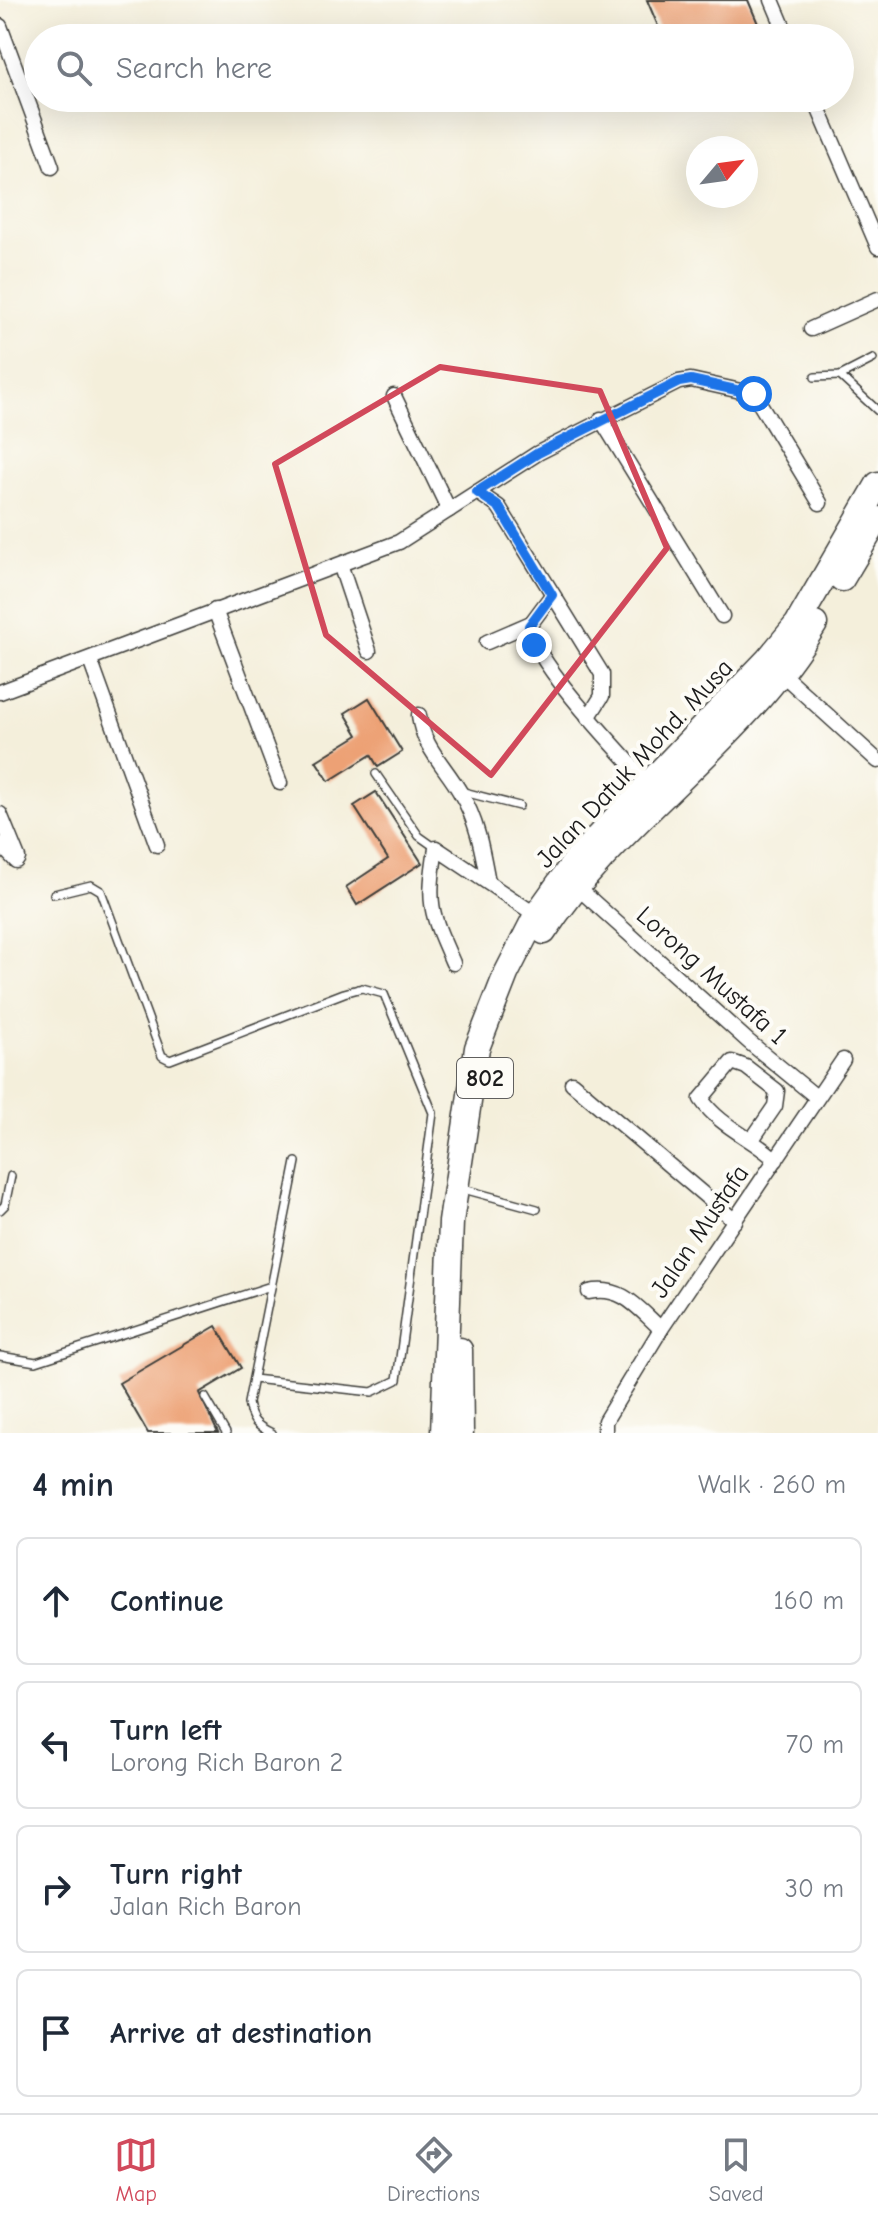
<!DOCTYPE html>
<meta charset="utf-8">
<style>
:root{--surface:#fff;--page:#f6f6f7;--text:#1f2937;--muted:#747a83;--line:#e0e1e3;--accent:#d1495b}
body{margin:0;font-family:"Comic Neue",sans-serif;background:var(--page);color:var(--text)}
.compass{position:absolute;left:686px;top:136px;width:72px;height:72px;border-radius:50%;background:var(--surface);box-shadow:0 8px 32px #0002;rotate:61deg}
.stop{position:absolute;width:24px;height:24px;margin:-18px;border:6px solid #1a73e8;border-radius:50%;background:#fff}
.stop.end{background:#1a73e8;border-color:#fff;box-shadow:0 2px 8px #0008}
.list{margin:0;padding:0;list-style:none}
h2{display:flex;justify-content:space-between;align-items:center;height:104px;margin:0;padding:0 32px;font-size:34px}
h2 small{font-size:26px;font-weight:400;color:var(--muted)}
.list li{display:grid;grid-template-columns:52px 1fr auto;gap:24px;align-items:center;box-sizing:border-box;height:128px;margin:0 16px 16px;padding:0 16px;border:2px solid var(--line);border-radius:12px}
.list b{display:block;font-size:30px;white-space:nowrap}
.list p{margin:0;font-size:26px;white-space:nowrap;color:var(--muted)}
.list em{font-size:26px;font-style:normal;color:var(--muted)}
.icon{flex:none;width:44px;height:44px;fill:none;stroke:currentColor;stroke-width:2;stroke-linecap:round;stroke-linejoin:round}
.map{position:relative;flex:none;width:878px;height:1433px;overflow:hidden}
.search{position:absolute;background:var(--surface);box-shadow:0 8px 32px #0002;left:24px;right:24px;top:24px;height:88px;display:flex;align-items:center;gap:20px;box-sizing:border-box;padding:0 28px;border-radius:44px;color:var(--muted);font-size:30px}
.sheet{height:680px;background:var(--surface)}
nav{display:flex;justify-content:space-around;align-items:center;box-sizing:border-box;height:112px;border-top:2px solid var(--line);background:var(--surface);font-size:22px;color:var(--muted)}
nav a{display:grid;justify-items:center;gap:4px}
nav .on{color:var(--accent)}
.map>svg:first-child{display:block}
.building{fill:#eda175}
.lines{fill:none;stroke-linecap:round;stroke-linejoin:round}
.lane-casing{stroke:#3c3c39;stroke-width:10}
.street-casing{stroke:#3c3c39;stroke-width:17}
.highway-casing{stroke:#3c3c39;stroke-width:27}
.lane{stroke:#fff;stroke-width:7}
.street{stroke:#fff;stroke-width:14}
.highway{stroke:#fff;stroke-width:24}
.route{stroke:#1a73e8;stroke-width:10}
.marked{fill:none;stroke:#d1495b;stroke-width:6;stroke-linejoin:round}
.labels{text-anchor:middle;stroke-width:8;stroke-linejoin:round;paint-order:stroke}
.shield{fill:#fdfcf7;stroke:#605f5e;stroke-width:2}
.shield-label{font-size:24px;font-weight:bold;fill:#1c1c1c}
.street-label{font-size:26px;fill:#1c1c1c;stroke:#fdfcf7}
</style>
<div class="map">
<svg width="878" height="1433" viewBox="0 0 878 1433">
<rect width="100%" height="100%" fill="#fdfcf7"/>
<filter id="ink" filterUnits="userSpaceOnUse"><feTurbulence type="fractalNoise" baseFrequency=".0125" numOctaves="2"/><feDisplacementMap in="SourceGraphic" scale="16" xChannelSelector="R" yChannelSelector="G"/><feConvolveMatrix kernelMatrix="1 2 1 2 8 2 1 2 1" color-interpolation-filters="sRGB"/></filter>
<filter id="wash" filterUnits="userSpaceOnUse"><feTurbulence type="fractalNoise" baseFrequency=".006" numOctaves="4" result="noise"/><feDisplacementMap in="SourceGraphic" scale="32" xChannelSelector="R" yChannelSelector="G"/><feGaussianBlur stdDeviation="1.8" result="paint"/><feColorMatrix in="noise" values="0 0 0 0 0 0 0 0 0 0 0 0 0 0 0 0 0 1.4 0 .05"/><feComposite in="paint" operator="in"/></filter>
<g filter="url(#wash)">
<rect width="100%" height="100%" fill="#f4efdb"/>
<g id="blocks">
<g class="building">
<path d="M647 0H748L764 38H663Z"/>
<path d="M369 698 402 752 378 767 371 755 329 781 316 761 358 735 345 713Z"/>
<path d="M376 792 422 863 357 905 346 887 388 859 354 806Z"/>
<path d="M216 1326 241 1368 199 1393 218 1433H148L119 1383Z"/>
</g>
</g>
</g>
<g filter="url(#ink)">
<use href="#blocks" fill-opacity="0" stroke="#3c3c39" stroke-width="2"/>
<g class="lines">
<g class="lane-casing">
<g id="lane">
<path d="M840 376 878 411"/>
<path d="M815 377 840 376 873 359"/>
<path d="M376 774 419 836 436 848"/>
<path d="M460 791 519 806"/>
<path d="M54 894 91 885 101 891 162 1056 170 1060 344 993 362 988 384 994 433 1113 397 1380 372 1392 253 1379"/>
<path d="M467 1190 537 1209"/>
<path d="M0 1210 5 1205 11 1176"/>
<path d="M0 1356 36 1362 271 1286"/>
<path d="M205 1397 226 1433"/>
<path d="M272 1433C256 1426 251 1420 248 1403L296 1162"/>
</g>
</g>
<g class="street-casing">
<g id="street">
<path d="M772 0 788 38"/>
<path d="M0 26 52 167"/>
<path d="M814 98 878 247"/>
<path d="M811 329 878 299"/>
<path d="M394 396 449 510"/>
<path d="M601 419 722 616"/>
<path d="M477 492 499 507 602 674V696L588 718"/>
<path d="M341 567 369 651"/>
<path d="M552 595 529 626C533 662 621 753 648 783"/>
<path d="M215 610 280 783"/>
<path d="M487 642 531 623"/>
<path d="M90 660 157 845"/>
<path d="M781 673 878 761"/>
<path d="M0 692 399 542 538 453 679 382 691 380 754 394 820 503"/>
<path d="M419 715C422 746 445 766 460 792 477 820 482 849 488 882"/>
<path d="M0 814 18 858 16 861 0 844"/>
<path d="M577 887 749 1042 815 1096"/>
<path d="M453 963C430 911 427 905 436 848L536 915"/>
<path d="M572 1083 735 1221"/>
<path d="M753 1138 775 1106 777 1091 746 1067 732 1062 701 1099C720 1127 753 1138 776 1160"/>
<path d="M589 1292C622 1285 638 1308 661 1329"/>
<path d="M605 1433V1421L661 1329 843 1060"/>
</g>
</g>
<g class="highway-casing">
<g id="highway">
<path d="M842 579 878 519"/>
<path d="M544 932C619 818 744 742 815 624"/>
<path d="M460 1350 461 1433"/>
<path d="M443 1433 451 1222 477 1048 506 974 536 915 576 859 768 659 797 624 878 484"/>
</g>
</g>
<use href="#lane" class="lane"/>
<use href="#street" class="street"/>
<use href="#highway" class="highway"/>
</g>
</g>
<g class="lines" filter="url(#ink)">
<path class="route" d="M534 645 529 626 552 595 499 507 477 492 538 453 679 382 691 380 754 394"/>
</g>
<path class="marked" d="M440 367 600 391 667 548 491 775 326 635 275 464Z"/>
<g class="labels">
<rect class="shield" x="457" y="1058" width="56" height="40" rx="6"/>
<g class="shield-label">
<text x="485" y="1086">802</text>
</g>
<g class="street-label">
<text transform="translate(634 763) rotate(-47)" y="9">Jalan Datuk Mohd. Musa</text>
<text transform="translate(712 975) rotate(42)" y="9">Lorong Mustafa 1</text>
<text transform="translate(699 1231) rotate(-56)" y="9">Jalan Mustafa</text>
</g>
</g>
</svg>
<svg class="compass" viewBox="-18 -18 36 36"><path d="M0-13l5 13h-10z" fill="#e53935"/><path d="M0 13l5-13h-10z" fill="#747a83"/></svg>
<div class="stop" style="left:754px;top:394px"></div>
<div class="stop end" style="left:534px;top:645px"></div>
<div class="search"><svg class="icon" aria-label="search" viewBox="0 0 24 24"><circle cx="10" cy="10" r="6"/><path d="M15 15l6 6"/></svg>Search here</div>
</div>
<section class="sheet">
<h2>4 min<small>Walk · 260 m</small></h2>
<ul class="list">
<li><svg class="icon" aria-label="ahead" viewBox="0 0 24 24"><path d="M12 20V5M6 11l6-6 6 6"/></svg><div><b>Continue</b></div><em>160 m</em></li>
<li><svg class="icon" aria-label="left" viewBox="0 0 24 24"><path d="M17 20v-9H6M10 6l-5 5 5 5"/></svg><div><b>Turn left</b><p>Lorong Rich Baron 2</p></div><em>70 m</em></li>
<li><svg class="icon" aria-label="right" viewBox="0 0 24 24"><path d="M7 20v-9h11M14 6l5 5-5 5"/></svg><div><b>Turn right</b><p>Jalan Rich Baron</p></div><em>30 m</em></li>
<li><svg class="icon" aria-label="arrive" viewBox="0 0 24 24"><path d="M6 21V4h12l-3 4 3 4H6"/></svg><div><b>Arrive at destination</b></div></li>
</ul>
</section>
<nav>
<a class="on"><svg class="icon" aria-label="map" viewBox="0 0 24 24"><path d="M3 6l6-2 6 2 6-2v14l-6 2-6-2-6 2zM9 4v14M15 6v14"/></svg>Map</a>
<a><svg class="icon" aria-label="directions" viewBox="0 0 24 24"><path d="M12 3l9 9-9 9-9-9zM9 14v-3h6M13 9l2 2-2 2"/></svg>Directions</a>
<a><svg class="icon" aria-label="saved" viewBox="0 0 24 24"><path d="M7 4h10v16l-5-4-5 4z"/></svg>Saved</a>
</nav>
